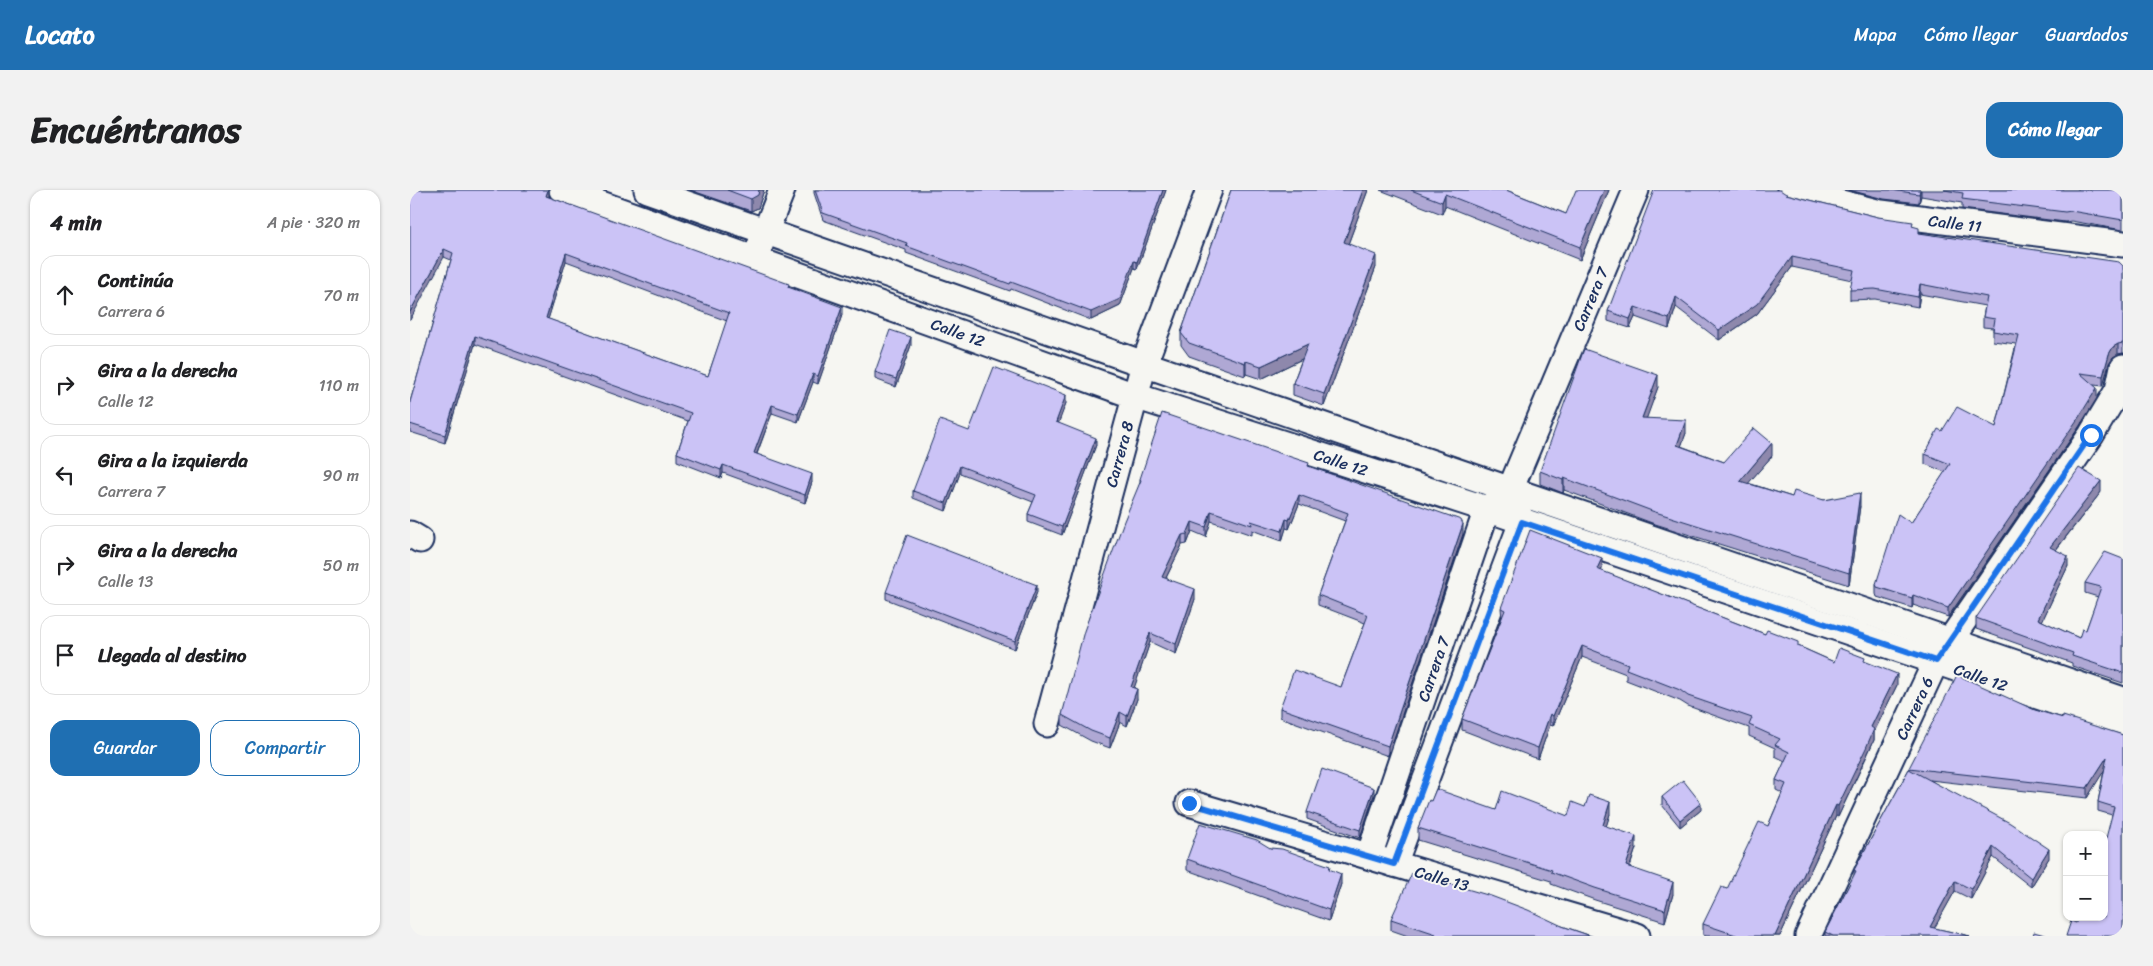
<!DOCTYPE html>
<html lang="es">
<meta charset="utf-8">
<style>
:root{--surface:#fff;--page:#f2f2f2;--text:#202124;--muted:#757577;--line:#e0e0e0;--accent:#1f6fb2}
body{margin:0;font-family:Sriracha,sans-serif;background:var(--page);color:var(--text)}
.controls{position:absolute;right:15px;bottom:15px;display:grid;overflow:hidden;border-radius:10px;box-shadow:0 1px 4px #0004}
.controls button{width:45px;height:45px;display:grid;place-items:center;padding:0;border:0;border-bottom:1px solid var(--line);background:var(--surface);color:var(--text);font:25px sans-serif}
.stop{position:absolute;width:15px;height:15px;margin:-11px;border:4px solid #1a73e8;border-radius:50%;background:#fff}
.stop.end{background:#1a73e8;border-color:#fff;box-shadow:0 1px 5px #0008}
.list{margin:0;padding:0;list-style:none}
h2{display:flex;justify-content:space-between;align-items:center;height:65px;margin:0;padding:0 20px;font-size:21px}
h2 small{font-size:16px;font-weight:400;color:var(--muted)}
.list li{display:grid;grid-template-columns:32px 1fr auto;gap:15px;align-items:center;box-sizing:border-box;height:80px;margin:0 10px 10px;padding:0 10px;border:1px solid var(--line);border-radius:15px}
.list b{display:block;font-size:19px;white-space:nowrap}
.list p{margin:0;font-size:16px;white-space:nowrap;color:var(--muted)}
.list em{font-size:16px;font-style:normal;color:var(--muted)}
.actions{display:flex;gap:10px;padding:15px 20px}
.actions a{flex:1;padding:11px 0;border:1px solid var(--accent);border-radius:15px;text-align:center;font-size:18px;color:var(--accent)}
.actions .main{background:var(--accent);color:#fff}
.icon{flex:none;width:28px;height:28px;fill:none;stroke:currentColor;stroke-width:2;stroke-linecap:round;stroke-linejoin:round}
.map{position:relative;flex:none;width:1713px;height:746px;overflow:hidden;border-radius:15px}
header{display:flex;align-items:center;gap:30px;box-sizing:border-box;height:70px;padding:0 25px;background:var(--accent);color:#fff}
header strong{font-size:24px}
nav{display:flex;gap:28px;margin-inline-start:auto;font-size:18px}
.intro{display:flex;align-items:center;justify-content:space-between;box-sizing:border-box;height:120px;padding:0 30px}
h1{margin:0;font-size:35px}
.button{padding:12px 22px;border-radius:15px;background:var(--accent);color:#fff;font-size:18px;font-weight:700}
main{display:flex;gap:30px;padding:0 30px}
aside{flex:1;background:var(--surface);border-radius:15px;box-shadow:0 1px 4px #0004}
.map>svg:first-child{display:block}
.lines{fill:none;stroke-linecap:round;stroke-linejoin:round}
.minor-casing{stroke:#1b2f5e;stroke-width:29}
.minor{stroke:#f6f6f2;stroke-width:25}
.wall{fill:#afa8d4;stroke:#1b2f5e;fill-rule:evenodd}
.shaded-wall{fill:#8e88ac;stroke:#1b2f5e}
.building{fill:#cbc3f6;stroke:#1b2f5e;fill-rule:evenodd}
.route{stroke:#1a73e8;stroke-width:6}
.labels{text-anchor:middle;stroke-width:4;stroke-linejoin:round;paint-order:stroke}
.street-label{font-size:16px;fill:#1b2f5e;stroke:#f6f6f2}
</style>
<header>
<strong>Locato</strong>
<nav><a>Mapa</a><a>Cómo llegar</a><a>Guardados</a></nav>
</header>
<div class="intro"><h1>Encuéntranos</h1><a class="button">Cómo llegar</a></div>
<main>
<aside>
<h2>4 min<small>A pie · 320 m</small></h2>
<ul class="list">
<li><svg class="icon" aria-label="ahead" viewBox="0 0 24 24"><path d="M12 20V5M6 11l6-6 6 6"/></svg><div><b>Continúa</b><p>Carrera 6</p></div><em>70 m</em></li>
<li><svg class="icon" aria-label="right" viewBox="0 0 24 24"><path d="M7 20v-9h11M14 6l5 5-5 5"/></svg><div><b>Gira a la derecha</b><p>Calle 12</p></div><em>110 m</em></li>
<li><svg class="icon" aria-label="left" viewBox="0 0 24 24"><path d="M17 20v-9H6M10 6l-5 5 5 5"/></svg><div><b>Gira a la izquierda</b><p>Carrera 7</p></div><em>90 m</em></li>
<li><svg class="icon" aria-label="right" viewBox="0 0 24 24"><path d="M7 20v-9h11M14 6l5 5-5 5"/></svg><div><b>Gira a la derecha</b><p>Calle 13</p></div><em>50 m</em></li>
<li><svg class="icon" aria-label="arrive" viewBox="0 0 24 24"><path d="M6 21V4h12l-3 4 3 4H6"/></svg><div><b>Llegada al destino</b></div></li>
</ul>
<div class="actions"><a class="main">Guardar</a><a>Compartir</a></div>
</aside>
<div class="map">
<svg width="1713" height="746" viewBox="0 0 1713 746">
<rect width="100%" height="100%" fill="#f6f6f2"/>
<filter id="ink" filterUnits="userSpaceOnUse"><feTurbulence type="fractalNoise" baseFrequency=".02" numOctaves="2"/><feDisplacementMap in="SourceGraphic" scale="10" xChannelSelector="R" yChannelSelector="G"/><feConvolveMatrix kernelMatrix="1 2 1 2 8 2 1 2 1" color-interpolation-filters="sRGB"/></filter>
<g filter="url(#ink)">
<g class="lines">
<g class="minor-casing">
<g id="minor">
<path d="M152 0 725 206 1077 319 1713 535"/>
<path d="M237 0 734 174 1713 510"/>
<path d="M1380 0 1471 23 1713 54"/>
<path d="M349 58 372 0"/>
<path d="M0 344 10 350"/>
<path d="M637 534 734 174 799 0"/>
<path d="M779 613 1227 746"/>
<path d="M959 666 1077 319 1100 300 1226 0"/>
<path d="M984 674 1112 332 1106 317"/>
<path d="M1398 746 1526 471 1681 245 1708 200 1713 177"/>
</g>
</g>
<use href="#minor" class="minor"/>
</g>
<g class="wall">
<path d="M0 0H139V7L379 98 432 125 408 194 403 192 388 232 362 223 347 264 402 292 395 313 313 283 311 288 267 271V263L278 231 65 154 35 253 0 242V212L41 70 34 67ZM156 71 317 131 298 186 138 129Z"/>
<path d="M280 0H354L348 18 341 21Z"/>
<path d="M404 0H756L727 79 724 78 710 116 681 130 601 99 600 101 496 63V60L413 30 404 3Z"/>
<path d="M821 0H958L938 54 966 77 914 216 883 205V193L892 169 851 189 836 184 835 186 779 166 771 155V143Z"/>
<path d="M970 0H1096L1156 24 1199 0 1170 70 1035 16 1032 24Z"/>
<path d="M1439 0H1713V40L1661 31 1655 32 1552 19V13L1511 6 1509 13 1474 9Z"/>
<path d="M1376 4 1503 36 1509 43 1713 76V163L1708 164 1703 167 1699 173 1693 196 1684 195 1687 208 1669 237 1538 427 1503 415 1502 418 1467 407 1466 404V394L1501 333 1535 282 1515 274V264L1532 241 1586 237 1606 154 1583 151V138L1573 137V127L1575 116 1510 104 1508 117 1465 109 1440 110V100L1442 90 1382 77 1347 124 1309 150 1266 117 1259 139 1225 127 1220 138 1198 131V121Z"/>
<path d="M501 155 486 197 465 189V182Z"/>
<path d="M1248 197 1236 228 1276 243 1271 256 1314 272 1362 266 1338 293 1382 307 1414 310 1450 316 1439 395 1242 333 1154 300 1153 303 1130 294V281Z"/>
<path d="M656 213 648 233 686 255 652 345 618 332V324L623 312 550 283 536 321 503 308V301L559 241Z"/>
<path d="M899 276 1053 344 978 566 870 527V518L931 497 955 433 908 415V405L935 331 889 314 879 339 876 338 872 351 842 340V345L801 331 796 347 782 341 777 354 772 355 756 388 785 409 766 464 740 452 724 498 727 509 717 536 710 532 700 558 681 551 652 535V525L730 293V289Z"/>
<path d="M1691 302 1646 360 1658 376 1632 431 1669 448 1676 440 1688 407 1675 403V393L1713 369V493L1662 476V473L1566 439V428Z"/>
<path d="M1192 379 1191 381 1355 444 1388 456 1424 472H1455L1487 495 1464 542V550L1456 568 1428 627 1426 626 1370 746H1297L1293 745V734L1317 699 1358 636 1372 603 1366 600V590L1375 571 1365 566V558L1339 546V538L1278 516 1270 511 1216 490V484L1172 467 1143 536 1140 535 1128 569 1052 540V529L1092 429 1091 418Z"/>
<path d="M476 402H627L605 459 476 409Z"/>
<path d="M1625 520 1713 545V746L1666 733 1694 727 1702 625 1688 621V612L1694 580 1677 608 1520 590 1639 668 1621 697 1583 667 1561 709 1545 701 1524 738 1560 746H1415V742L1444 685V680L1499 579Z"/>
<path d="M964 605 950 648 897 629V622Z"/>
<path d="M1252 607 1291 620 1270 637 1252 615Z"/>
<path d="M1021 611 1086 620 1158 626 1175 617 1200 624 1196 636 1226 658 1220 677 1263 704 1255 732 1185 710 1141 694V691L1008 650V638Z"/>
<path d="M860 658 920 679 931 694 919 731 777 680V669Z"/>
<path d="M981 729 1152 736 1181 746H998L981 740Z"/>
</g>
<g class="shaded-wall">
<path d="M138 0H139V6L136 14V6Z"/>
<path d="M349 0H354L348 18 341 21V9Z"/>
<path d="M753 0H756L727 79V72Z"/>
<path d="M953 0H958L934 65V52Z"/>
<path d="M1194 0H1199L1170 70V57Z"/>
<path d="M1510 0H1511V6L1509 13Z"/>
<path d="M1035 4V16L1032 24V12Z"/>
<path d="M34 59V67L0 130V122Z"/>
<path d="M156 63V71L136 136V128Z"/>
<path d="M966 65V77L914 216V204Z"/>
<path d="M1382 67V77L1347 124 1309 150V140Z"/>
<path d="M724 71V78L710 116 681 130V122Z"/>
<path d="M1510 94V104L1508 117V107Z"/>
<path d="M1266 107V117L1259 139V129Z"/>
<path d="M432 117V125L408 194V186Z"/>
<path d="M1225 117V127L1220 138V129Z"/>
<path d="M65 146V154L35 253V245Z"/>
<path d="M501 147V155L486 197V189Z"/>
<path d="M898 154V166L851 189V176Z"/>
<path d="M1708 154V164L1703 167 1699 173 1693 196V186L1699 164 1703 157Z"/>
<path d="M836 171V184L835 186V173Z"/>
<path d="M403 184V192L388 232V224Z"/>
<path d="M1248 185V197L1232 241V228Z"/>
<path d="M1687 198V208L1669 237 1538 427V418Z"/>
<path d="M656 205V213L646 240V232Z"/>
<path d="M362 215V223L344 271V263Z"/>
<path d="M1276 230V243L1267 268V255Z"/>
<path d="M686 248V255L652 345V337Z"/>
<path d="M1362 253V266L1330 303V291Z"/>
<path d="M313 275V283L311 288V280Z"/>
<path d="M550 276V283L536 321V313Z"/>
<path d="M402 284V292L395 313V305Z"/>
<path d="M1154 288V300L1153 303V290Z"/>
<path d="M1691 291V302L1640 367V357Z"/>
<path d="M1450 303V316L1439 395V383Z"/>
<path d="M889 305V314L879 339V330Z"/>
<path d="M801 321V331L796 347V337Z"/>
<path d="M876 329V338L872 351V341Z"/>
<path d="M782 332V341L777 354V344Z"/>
<path d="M1053 334V344L978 566V556Z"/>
<path d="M772 345V355L752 396V387Z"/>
<path d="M1658 366V376L1628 440V429Z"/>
<path d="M1192 368V379L1187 390V379Z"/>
<path d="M627 395V402L605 459V451Z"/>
<path d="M785 399V409L766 464V454Z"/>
<path d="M1503 405V415L1502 418V408Z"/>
<path d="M740 443V452L721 507V497Z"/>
<path d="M1172 456V467L1143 536V526Z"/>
<path d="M1487 484V495L1464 542V550L1428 627V616L1461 537Z"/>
<path d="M727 499V509L717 536V526Z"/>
<path d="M710 522V532L700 558V548Z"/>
<path d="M1140 524V535L1128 569V558Z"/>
<path d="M1697 567V576L1677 608V598Z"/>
<path d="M964 598V605L950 648V640Z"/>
<path d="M1200 612V624L1193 647V635Z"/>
<path d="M1291 613V620L1270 637V630Z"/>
<path d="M1426 615V626L1370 746H1365Z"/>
<path d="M1226 646V658L1216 688V676Z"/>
<path d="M1583 657V667L1561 709V699Z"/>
<path d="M1639 659V668L1621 697V688Z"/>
<path d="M931 684V694L919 731V720Z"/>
<path d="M1545 691V701L1520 746V737Z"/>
<path d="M1263 692V704L1255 732V720Z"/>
</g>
<g class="building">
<path d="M0 0H138L136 6 379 94 378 97 432 117 408 186 403 184 388 224 362 215 344 263 402 284 395 305 313 275 311 280 267 263 281 223 65 146 35 245 0 234V212L43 63 34 59 0 122ZM156 63 319 123 298 186 136 128Z"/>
<path d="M317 0H349L348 5 341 9Z"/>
<path d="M405 0H753L727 72 724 71 710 109 681 122 601 92 600 94 496 56 497 53 413 23Z"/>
<path d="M821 0H953L934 52 966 65 914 204 883 193 898 154 851 176 836 171 835 173 779 153 771 143Z"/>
<path d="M1001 0H1096L1156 24 1166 0H1194L1170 57 1035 4 1032 12Z"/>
<path d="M1244 0H1370L1376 4 1468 27 1503 32 1502 36 1509 38V43L1709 72 1713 76V153L1708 154 1703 157 1699 164 1693 186 1670 183 1687 198 1669 227 1538 418 1503 405 1502 408 1467 397 1466 394 1488 324 1501 333 1540 274 1515 264 1528 239 1532 241 1547 217 1586 237 1609 145 1583 141 1585 129 1573 127 1577 107 1510 94 1508 107 1465 99 1440 100 1444 80 1382 67 1347 114 1309 140 1266 107 1259 129 1225 117 1220 129 1198 121Z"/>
<path d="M1481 0H1510L1509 4Z"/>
<path d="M1534 0H1713V30L1661 21 1655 22 1552 9 1553 3Z"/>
<path d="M480 140 501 147 486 189 465 182Z"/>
<path d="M1174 159 1248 185 1232 228 1276 230 1267 255 1314 272 1344 238 1362 253 1330 291 1382 307 1384 301 1414 310 1450 303 1439 383 1242 321 1154 288 1153 290 1130 281Z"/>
<path d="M584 177 656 205 646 232 686 248 652 337 618 324 626 305 550 276 536 313 503 301 530 230 559 241Z"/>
<path d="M752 223 881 267 899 273 898 276 1051 330 1053 334 978 556 870 518 884 480 931 497 958 425 908 405 938 323 889 305 879 330 876 329 872 341 841 331 842 335 801 321 796 337 782 332 777 344 772 345 752 387 785 399 766 454 740 443 721 497 727 499 717 526 710 522 700 548 681 541 652 525 674 441 714 331 731 290 730 289Z"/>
<path d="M1669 278 1691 291 1640 357 1658 366 1628 429 1669 448 1672 439 1676 440 1691 397 1675 393 1695 362 1713 369V483L1662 466 1663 463 1566 428Z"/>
<path d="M1120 340 1192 368 1187 379 1355 444 1357 440 1388 452V456L1424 472 1429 458 1455 468 1454 471 1487 484 1461 537 1464 539 1456 558 1428 616 1426 615 1365 746H1329L1293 734 1311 697 1317 699 1349 632 1358 636 1376 594 1366 590 1379 562 1365 555 1370 549 1339 535 1342 528 1278 506 1270 500 1216 479 1218 474 1172 456 1143 526 1140 524 1128 558 1052 529 1095 420 1091 418Z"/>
<path d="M497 345 627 395 605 451 476 402Z"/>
<path d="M1547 485 1625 520 1653 528V526L1713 545V746H1656L1661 731 1666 733 1667 727H1694V656L1704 617 1688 612 1697 567 1677 598 1499 578Z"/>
<path d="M912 579 964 598 950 640 897 622Z"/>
<path d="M1499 579 1600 633 1639 659 1621 688 1583 657 1561 699 1545 691 1520 737 1560 746H1423L1415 742 1446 681 1444 680Z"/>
<path d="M1273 590 1291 613 1270 630 1252 607Z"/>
<path d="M1026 599 1086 620 1092 601 1158 626 1162 612 1175 617 1179 605 1200 612 1193 635 1226 646 1216 676 1263 692 1255 720 1185 698 1141 682 1142 680 1008 638 1019 610 1021 611Z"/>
<path d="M790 633 847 650 860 658 872 659 920 676 919 679 931 684 919 720 777 669Z"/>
<path d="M1002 683 1081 706 1118 720 1152 736 1181 746H1025L1026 744 981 729Z"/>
<path d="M1624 742 1638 746H1623Z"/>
</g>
</g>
<g class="lines" filter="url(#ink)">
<path class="route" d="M779 613 984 674 1112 332 1526 471 1681 245"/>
</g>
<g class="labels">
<g class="street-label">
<text transform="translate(1545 33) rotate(7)" y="6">Calle 11</text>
<text transform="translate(1180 109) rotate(-67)" y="6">Carrera 7</text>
<text transform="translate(548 142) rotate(20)" y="6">Calle 12</text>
<text transform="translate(709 264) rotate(-75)" y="6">Carrera 8</text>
<text transform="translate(931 272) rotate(18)" y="6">Calle 12</text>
<text transform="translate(1023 479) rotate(-71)" y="6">Carrera 7</text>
<text transform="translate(1571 487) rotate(19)" y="6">Calle 12</text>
<text transform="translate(1504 518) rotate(-65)" y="6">Carrera 6</text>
<text transform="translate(1032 688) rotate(16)" y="6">Calle 13</text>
</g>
</g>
</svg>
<div class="controls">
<button>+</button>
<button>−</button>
</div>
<div class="stop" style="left:1681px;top:245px"></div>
<div class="stop end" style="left:779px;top:613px"></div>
</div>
</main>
